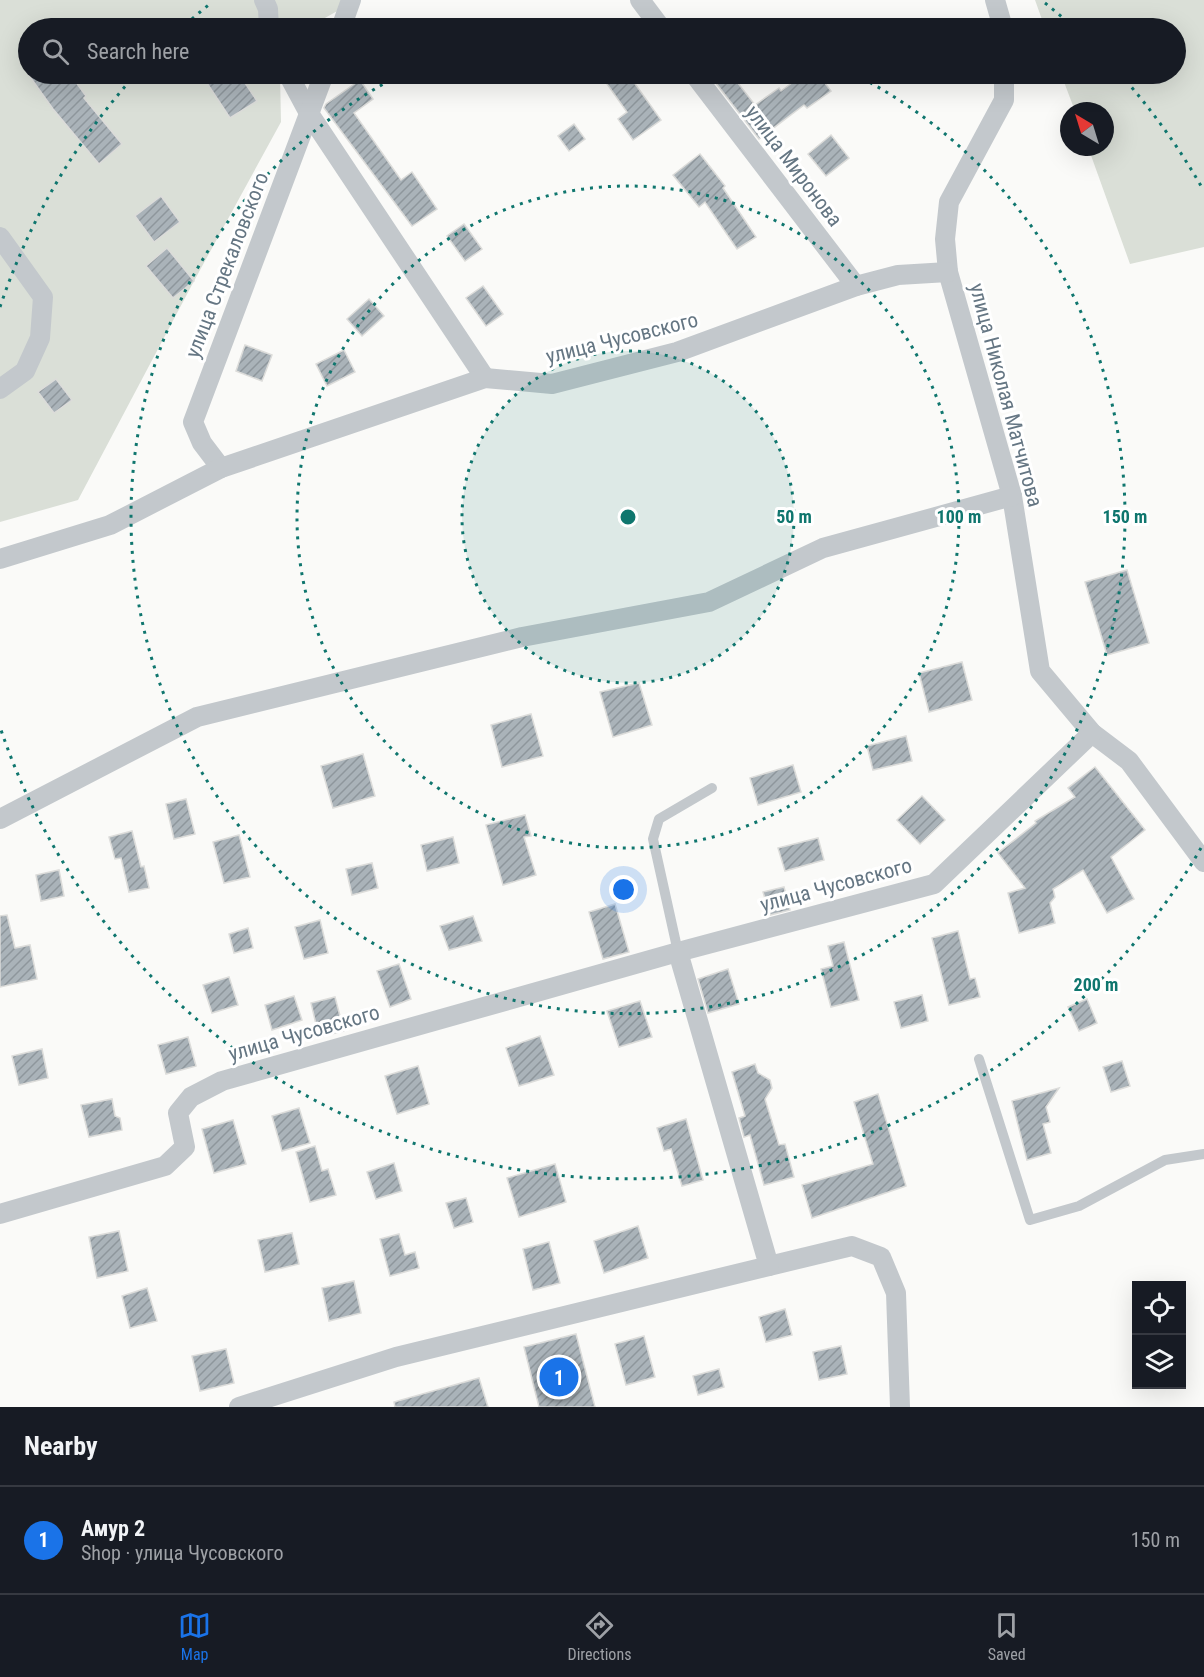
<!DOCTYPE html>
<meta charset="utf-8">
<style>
:root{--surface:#171b24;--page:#242831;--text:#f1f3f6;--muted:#9ea1a6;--line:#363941;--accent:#1a73e8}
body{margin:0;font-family:"Roboto Condensed",sans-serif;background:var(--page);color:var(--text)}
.controls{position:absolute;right:18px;bottom:18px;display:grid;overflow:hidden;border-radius:0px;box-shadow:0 6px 24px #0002}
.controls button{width:54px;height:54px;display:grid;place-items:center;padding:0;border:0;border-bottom:2px solid var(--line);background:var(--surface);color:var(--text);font:30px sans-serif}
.compass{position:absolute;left:1060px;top:102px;width:54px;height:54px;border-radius:50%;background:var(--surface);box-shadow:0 6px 24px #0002;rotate:322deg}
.you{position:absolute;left:624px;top:890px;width:21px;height:21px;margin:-15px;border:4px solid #fff;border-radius:50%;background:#1a73e8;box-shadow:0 0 0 9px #1a73e833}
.badge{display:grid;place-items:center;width:39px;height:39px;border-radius:50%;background:var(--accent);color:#fff;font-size:20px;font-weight:700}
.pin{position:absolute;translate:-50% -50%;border:3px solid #fff;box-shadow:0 2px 6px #0006}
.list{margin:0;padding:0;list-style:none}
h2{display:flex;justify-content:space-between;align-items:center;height:78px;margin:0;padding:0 24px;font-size:26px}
h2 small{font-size:20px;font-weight:400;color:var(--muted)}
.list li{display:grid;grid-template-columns:39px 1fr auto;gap:18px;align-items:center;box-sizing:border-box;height:108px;padding:0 24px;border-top:2px solid var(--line)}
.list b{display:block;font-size:22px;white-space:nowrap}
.list p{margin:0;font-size:20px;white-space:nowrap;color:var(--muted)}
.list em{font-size:20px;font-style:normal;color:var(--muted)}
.icon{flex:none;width:33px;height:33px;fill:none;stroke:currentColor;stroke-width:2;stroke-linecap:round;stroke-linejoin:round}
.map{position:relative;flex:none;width:1204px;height:1407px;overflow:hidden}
.search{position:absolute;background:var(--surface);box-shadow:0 6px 24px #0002;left:18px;right:18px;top:18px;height:66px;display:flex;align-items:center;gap:15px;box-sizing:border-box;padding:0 21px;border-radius:33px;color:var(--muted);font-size:22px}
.sheet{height:186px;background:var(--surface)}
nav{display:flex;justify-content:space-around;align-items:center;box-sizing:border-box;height:84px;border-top:2px solid var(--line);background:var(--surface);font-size:16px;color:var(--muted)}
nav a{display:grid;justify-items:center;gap:3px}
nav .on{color:var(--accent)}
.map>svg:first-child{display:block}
.green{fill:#dadfd7}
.building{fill:url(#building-hatch);stroke:#dcdcda;stroke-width:1.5}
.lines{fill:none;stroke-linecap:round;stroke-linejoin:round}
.lane{stroke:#c3c8cc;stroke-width:10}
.street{stroke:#c3c8cc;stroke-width:20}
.ring{fill:none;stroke:#0f766e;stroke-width:3;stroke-dasharray:3 6}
.labels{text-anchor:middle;stroke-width:6;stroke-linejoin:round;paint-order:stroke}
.street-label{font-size:21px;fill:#657683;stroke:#fff}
.centre{fill:#0f766e;stroke:#fff;stroke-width:3}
.ring-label{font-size:18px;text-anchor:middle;font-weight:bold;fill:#0f766e;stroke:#fff;stroke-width:6;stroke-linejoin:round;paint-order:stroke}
</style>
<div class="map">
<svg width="1204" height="1407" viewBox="0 0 1204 1407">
<defs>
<pattern id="building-hatch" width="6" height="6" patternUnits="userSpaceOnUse" patternTransform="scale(1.5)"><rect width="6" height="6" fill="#aab3b9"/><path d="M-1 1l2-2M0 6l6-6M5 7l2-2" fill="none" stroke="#8e969c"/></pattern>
</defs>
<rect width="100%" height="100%" fill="#fafaf8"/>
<g class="green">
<path d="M0 0H357L307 28H28V74H280L281 122 194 281 78 500 0 522Z"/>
<path d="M1035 0H1204V247L1130 264 1088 147H1105V111H1075L1061 74H1176V28H1045Z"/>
</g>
<g class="building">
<path d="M28 74H70L86 96 84 98 122 144 99 164 53 109Z"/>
<path d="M201 74H239L257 101 230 118Z"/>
<path d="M600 74H628L661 120 633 140 618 119 627 112Z"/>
<path d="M709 74H749L737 82 755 105 779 88 781 91 804 74H818L831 91 807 108 804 105 759 139Z"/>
<path d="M360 80 373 99 354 113 401 180 412 172 437 209 412 226 324 108 326 104Z"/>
<path d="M574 124 585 139 569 151 558 136Z"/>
<path d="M831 135 849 158 826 176 808 154Z"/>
<path d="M700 154 725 186 723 188 756 237 737 249 705 202 699 207 673 175Z"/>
<path d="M161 196 180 222 154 242 135 216Z"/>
<path d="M464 224 482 249 465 261 447 236Z"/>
<path d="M167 248 194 281 173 298 146 266Z"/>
<path d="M483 286 503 314 486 326 466 298Z"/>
<path d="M369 299 384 316 362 336 347 319Z"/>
<path d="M245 345 272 355 262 381 236 371Z"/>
<path d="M344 350 355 372 327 386 316 364Z"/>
<path d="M56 379 72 400 54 413 38 392Z"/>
<path d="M1127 570 1149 643 1107 655 1085 582Z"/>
<path d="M962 662 972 700 929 712 919 673Z"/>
<path d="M639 683 652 725 613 737 600 692Z"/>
<path d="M531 714 543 756 502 767 491 725Z"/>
<path d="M906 736 912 761 873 770 867 746Z"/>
<path d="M363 754 375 796 333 808 321 766Z"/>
<path d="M793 765 801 792 758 805 750 778Z"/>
<path d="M1095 767 1145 830 1111 857 1134 899 1107 913 1083 870 1053 889 1055 897 1050 903 1055 923 1019 933 1008 893 1025 888 998 853 1036 823 1035 821 1075 797 1068 788Z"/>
<path d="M922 796 945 820 920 844 897 820Z"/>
<path d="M186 799 195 834 174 839 166 804Z"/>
<path d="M525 815 531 836 524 837 536 875 503 885 486 825Z"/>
<path d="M132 831 141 867 144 866 149 888 129 892 121 858 115 859 109 837Z"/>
<path d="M239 835 250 877 224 883 213 842Z"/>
<path d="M453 837 459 863 427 871 421 845Z"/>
<path d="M818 838 824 860 785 871 778 848Z"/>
<path d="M372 863 378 888 352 895 346 869Z"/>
<path d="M59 870 64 896 41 901 36 875Z"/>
<path d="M784 887 790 910 770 915 763 892Z"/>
<path d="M615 904 629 952 603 959 589 912Z"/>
<path d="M7 915 15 948 30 945 37 979 0 987V916Z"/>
<path d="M473 916 482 941 449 950 440 926Z"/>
<path d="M320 920 328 953 304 959 295 927Z"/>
<path d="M248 928 253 948 234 953 229 934Z"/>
<path d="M958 931 970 979 975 978 980 997 949 1005 932 938Z"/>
<path d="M844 942 859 1000 831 1007 821 969 833 966 828 946Z"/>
<path d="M399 964 411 999 390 1007 377 971Z"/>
<path d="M728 969 739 1004 708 1013 698 979Z"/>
<path d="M229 977 238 1005 212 1013 203 985Z"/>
<path d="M922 995 928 1021 901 1028 894 1002Z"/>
<path d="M294 996 302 1020 272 1030 265 1005Z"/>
<path d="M335 997 344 1031 319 1037 311 1003Z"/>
<path d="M1087 999 1097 1023 1079 1031 1068 1007Z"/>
<path d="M640 1001 652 1037 619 1047 607 1011Z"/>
<path d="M540 1036 554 1075 519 1086 506 1048Z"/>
<path d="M188 1037 196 1066 166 1074 158 1045Z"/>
<path d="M42 1049 48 1078 19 1085 12 1056Z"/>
<path d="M1122 1061 1130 1086 1111 1092 1103 1067Z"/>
<path d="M755 1064 758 1073 770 1080 772 1088 765 1099 779 1145 785 1144 794 1177 764 1185 750 1135 744 1137 739 1118 745 1116 732 1072Z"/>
<path d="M418 1066 429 1104 397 1114 385 1076Z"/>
<path d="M1059 1088 1046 1107 1050 1122 1043 1124 1051 1153 1027 1160 1012 1101Z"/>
<path d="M878 1094 906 1186 812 1218 802 1185 873 1164 854 1102Z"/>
<path d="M112 1099 115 1116 120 1118 122 1130 89 1137 81 1105Z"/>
<path d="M299 1108 310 1143 282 1151 272 1116Z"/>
<path d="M686 1119 703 1180 682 1186 671 1149 664 1151 657 1128Z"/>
<path d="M233 1120 246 1164 214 1173 202 1129Z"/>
<path d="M315 1146 322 1171 328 1169 336 1195 310 1202 296 1152Z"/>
<path d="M394 1163 402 1191 376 1199 367 1172Z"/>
<path d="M555 1164 566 1202 519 1217 507 1178Z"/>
<path d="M466 1198 473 1222 454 1228 446 1203Z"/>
<path d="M638 1226 648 1258 604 1273 594 1241Z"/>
<path d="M119 1231 128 1271 97 1278 89 1237Z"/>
<path d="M292 1233 299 1264 265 1272 258 1240Z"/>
<path d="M399 1234 405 1255 415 1252 419 1268 390 1276 380 1239Z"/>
<path d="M549 1242 560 1283 533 1290 523 1249Z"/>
<path d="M354 1281 361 1313 329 1321 322 1288Z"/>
<path d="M147 1288 157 1321 130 1328 122 1296Z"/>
<path d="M785 1309 792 1335 766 1342 759 1317Z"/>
<path d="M576 1334 595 1407H539L524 1347Z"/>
<path d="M644 1336 655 1377 626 1385 615 1344Z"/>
<path d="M841 1346 847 1374 819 1380 813 1352Z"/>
<path d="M226 1349 234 1383 200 1391 192 1356Z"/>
<path d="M719 1369 724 1387 698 1395 693 1376Z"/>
<path d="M479 1378 488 1407H395L394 1402Z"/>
</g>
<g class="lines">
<g class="lane">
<path d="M678 952 653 839 659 819 712 788"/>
<path d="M979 1059 1030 1220 1079 1206 1165 1160 1204 1154"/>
</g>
<g class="street">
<path d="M264 0 268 9 269 28"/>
<path d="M640 0 661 28"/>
<path d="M995 0 1003 28"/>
<path d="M341 28 351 0"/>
<path d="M288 74 310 115 485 378"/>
<path d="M694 74 856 286"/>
<path d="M1004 74V100L949 202 945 239 948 272 1012 496 1040 671 1092 733 1129 761 1204 862"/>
<path d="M0 237 43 297 40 338 25 371 0 389"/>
<path d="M221 468 202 443 193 422 324 74"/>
<path d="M0 559 110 525 221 468 485 378 552 384 677 352 856 286 898 275 948 272"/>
<path d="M0 819 197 717 522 637 709 602 823 548 1012 496"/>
<path d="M0 1214 165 1166 185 1147 178 1113 191 1097 222 1081 678 952 934 884 1092 733"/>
<path d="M769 1266 852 1246 881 1257 896 1293 900 1407"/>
<path d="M239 1407 396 1357 769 1266 678 952"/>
</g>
</g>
<circle cx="628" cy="517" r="166" fill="#0f766e" fill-opacity=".12"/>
<g class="ring">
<circle cx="628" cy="517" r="166"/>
<circle cx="628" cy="517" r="331"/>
<path d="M537 28A497 497 0 0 1 719 28M854 74A497 497 0 1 1 402 74"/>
<path d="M1201 848A662 662 0 0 1 0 727M0 307A662 662 0 0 1 136 74M185 25A662 662 0 0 1 211 3M1045 3A662 662 0 0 1 1071 25M1120 74A662 662 0 0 1 1201 186"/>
</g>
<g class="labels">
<g class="street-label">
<text transform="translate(794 166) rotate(53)" y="7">улица Миронова</text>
<text transform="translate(227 265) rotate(-69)" y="7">улица Стрекаловского</text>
<text transform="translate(622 338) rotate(-14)" y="7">улица Чусовского</text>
<text transform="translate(1006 395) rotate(75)" y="7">улица Николая Матчитова</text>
<text transform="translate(836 885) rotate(-15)" y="7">улица Чусовского</text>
<text transform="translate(304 1033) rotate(-16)" y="7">улица Чусовского</text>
</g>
</g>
<circle cx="628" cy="517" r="9" class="centre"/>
<g class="ring-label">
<text x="794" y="523">50 m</text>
<text x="959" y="523">100 m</text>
<text x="1125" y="523">150 m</text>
<text x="1096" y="991">200 m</text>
</g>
</svg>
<div class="controls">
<button><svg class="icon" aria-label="locate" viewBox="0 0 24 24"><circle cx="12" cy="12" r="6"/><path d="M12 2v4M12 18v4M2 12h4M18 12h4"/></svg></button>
<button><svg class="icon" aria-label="layers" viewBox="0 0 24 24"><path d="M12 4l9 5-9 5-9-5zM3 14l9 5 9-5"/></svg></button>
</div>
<svg class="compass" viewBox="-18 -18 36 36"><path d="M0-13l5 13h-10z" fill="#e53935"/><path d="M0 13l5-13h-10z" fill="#9ea1a6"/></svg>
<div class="you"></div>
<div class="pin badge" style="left:559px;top:1377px">1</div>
<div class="search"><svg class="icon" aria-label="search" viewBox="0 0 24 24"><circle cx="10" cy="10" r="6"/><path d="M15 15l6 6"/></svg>Search here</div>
</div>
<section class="sheet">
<h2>Nearby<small></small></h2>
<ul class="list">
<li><span class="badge">1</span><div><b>Амур 2</b><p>Shop · улица Чусовского</p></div><em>150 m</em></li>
</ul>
</section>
<nav>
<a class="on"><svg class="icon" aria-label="map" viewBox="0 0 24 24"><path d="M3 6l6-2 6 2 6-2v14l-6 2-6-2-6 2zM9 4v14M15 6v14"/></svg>Map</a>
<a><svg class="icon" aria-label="directions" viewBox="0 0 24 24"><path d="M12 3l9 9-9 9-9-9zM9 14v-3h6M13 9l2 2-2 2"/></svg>Directions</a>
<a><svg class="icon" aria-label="saved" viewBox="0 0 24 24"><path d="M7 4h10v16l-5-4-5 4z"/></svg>Saved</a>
</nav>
